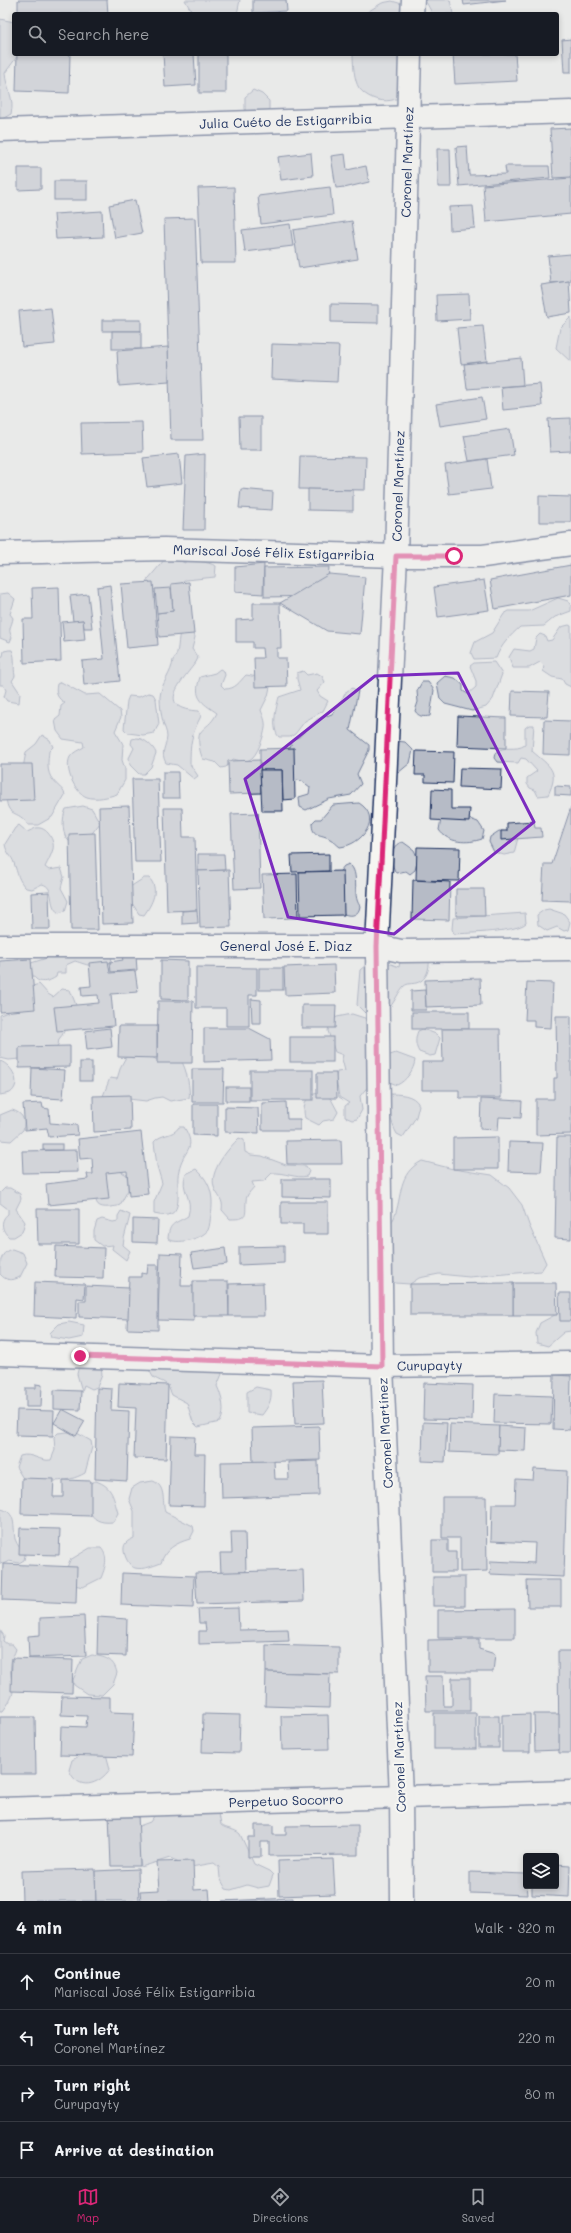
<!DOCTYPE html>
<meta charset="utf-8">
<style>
:root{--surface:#171b24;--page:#242831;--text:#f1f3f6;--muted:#9ea1a6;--line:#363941;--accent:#db2777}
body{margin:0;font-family:Mali,sans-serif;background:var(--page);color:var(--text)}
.controls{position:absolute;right:12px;bottom:12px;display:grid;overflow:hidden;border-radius:4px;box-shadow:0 2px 6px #0003}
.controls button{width:36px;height:36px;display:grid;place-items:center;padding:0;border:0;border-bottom:1px solid var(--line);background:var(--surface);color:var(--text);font:20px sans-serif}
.stop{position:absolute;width:12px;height:12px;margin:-9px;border:3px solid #db2777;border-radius:50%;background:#fff}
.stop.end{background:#db2777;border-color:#fff;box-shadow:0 1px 4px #0008}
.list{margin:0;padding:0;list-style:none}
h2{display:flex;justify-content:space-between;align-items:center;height:52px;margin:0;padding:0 16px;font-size:17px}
h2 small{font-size:13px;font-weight:400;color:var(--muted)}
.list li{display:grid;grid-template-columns:26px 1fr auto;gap:12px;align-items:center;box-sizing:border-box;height:56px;padding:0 16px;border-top:1px solid var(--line)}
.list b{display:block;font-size:15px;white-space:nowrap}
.list p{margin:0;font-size:13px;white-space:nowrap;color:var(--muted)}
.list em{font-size:13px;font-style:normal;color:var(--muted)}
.icon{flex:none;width:22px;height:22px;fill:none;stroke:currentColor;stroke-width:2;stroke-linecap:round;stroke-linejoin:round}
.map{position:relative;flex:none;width:571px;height:1901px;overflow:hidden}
.search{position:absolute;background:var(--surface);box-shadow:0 2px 6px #0003;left:12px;right:12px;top:12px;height:44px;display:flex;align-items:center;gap:10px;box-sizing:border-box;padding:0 14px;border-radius:4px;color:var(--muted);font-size:15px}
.sheet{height:276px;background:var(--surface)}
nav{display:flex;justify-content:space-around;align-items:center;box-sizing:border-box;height:56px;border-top:1px solid var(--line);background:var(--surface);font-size:11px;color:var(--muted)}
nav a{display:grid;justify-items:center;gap:2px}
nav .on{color:var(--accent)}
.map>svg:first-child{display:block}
.green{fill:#caced5;stroke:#727e9a}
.building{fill:#b6bbc6;stroke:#1b2f5e}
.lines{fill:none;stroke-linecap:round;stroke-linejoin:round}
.minor-casing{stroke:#1b2f5e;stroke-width:25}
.minor{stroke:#f6f6f2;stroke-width:22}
.route{stroke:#db2777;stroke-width:5}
.marked{fill:none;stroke:#7b2cbf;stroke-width:3;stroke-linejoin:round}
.labels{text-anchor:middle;stroke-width:4;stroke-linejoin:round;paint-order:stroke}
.street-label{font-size:13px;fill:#1b2f5e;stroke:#f6f6f2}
</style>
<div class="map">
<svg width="571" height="1901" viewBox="0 0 571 1901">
<rect width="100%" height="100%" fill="#e9eae9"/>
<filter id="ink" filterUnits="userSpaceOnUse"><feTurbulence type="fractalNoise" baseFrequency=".025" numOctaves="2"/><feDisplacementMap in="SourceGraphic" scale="8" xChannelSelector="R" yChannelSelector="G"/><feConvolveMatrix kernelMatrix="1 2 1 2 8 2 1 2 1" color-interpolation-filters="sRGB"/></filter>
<g filter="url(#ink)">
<g class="green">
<path d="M185 0H240L237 14H193Z"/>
<path d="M425 0H450L453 14H428L431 11Z"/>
<path d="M392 1 402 4 411 14H364L382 3Z"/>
<path d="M0 19 14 22V54H19L5 73C6 89 15 98 11 114L2 119H0Z"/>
<path d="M353 54H418C416 63 415 76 411 85 401 106 373 105 359 88 354 80 353 63 353 54Z"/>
<path d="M253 90 262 94 269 101V111L249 118 245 109V97Z"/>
<path d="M571 317V362L556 348 560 328Z"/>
<path d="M186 558C197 562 206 561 216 566L215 577 186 580 170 591 149 593 144 584 165 559H176L185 563Z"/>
<path d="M8 593 15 599 10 614 13 618C12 626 7 629 12 637L10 642 0 638V594Z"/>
<path d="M558 598 568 601 571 606V611L555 617 544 626 520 627C510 636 501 645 496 658L474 659 471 653 475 642 492 633 504 614 509 611H529Z"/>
<path d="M569 625 571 626V687L565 684 562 679 552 677 543 671 544 666 540 662 529 668H513L509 657 514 649 530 651 534 649 536 638 540 634 545 636 547 641 552 640 561 627Z"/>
<path d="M191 626 195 637 192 649 198 658 196 662C181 682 154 709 199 711L201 716C191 735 190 744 190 764L198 776 194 779 177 765 166 763C160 752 166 747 167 737 167 731 164 727 163 722 161 715 160 705 160 697 161 683 172 673 173 660 180 653 177 640 181 628Z"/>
<path d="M9 650H12C16 659 13 667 15 676L12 681 20 693 19 703 7 701 4 697 6 690 3 685H0V657L3 656 4 651Z"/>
<path d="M494 662 502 674 493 699 486 707 472 711 445 704 440 699 437 683 445 676 455 678 463 685V691L468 694 476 687V681L470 666 474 663Z"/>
<path d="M220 669 224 671 225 675 221 685 225 689C236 689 239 682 246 675L258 677 270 687 268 696 261 710C263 716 266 721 265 728 264 736 257 757 249 760 244 763 238 760 233 759L226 767 221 768 215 762 203 759C200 754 197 739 200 733 206 725 211 725 217 713 201 702 193 698 200 677L215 673Z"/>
<path d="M303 671 307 675 317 673 322 676 325 682 317 691 320 696 328 701 323 711 305 721 295 734 290 737H279C271 729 276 708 279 697L300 690 297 679V673Z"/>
<path d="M61 682 85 695 100 694 120 711 121 717 115 731 123 744 122 760 125 769V780L117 794C108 797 97 800 87 797 75 793 64 769 70 757 73 752 79 750 84 747L83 742 63 739 57 731 55 720 60 716 61 706 65 703C57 698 55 693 57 684Z"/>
<path d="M422 682H428L434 690 430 716C423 717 419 717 415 711L418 702 417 691Z"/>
<path d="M352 688 358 691 350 730 369 745V750L357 774 361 784 351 795 329 799 306 810 300 807 299 797 309 794 310 787 302 781 282 777C281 767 289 748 294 739L299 737 317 719 332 714 347 691Z"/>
<path d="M148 693 153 694 156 699 159 724 154 733 143 735 128 733 124 729 127 701 129 696 139 697Z"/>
<path d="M529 725H534L532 751C550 767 560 770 548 795L538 796 535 790 530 788 527 784V778L537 771 526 759 521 758 518 763 497 762 494 758 495 753C505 744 515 752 525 745V728Z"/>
<path d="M42 735 50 740 53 747 49 751C48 761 46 772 53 780 57 786 63 788 65 795L52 817 38 825H28C18 808 6 820 6 793L23 768 26 752 36 744Z"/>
<path d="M137 738C145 739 153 746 156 753L151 767 144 774H139L130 765 129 758 134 748 131 744 132 739Z"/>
<path d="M396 741 405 742 413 750 410 763 398 773 395 772Z"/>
<path d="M359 803C383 818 362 845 340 847 337 845 334 841 330 839 321 833 312 838 312 823L316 819H321L333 805Z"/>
<path d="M83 806 92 809 100 823 82 846C79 845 73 844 70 842 61 836 62 817 66 809Z"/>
<path d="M467 818 478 822 484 831 482 839C467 844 448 843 439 830L441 819Z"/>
<path d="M19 825 27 832C30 831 33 829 36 828 47 826 55 841 53 849 51 856 48 861 45 867L49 870 61 868 64 877 61 888 68 901 65 911 59 913C47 906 56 887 42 884L32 889 26 888C18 880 18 874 14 863 12 856 6 853 5 844L15 828Z"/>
<path d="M499 831 510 832 518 838 514 853 504 855 494 852 489 842 490 837Z"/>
<path d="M403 842 414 850 418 859 415 870 410 874 406 871 396 873C390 863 389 844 403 842Z"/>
<path d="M349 864C361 873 351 894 360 906 359 915 352 917 344 914L337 875 344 866Z"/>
<path d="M144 878H149C160 889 152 904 144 915L139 914 130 900V887Z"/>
<path d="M549 909 564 914 570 922 568 930 564 931 557 927 547 931 538 925 537 915 544 910Z"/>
<path d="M525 913 526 923C517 932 469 933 454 934L452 929 453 918Z"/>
<path d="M50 950 112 957 111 962C97 970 88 965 75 961L66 965V973H57L56 977C41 987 30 980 31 963L47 958Z"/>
<path d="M429 954C430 964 429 980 416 983 412 984 408 983 404 986 399 991 395 1001 390 1007L367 1015 357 1005 360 970C377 955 382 961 399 967L401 957Z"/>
<path d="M39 984 48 994 53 997 62 989 70 990 76 1005C66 1015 68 1030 59 1039L58 1045 53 1051 23 1054 19 1059 9 1060 0 1058V1015L8 1012 9 1005 27 988Z"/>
<path d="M352 1014 374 1021 370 1084 360 1096 362 1110 357 1119 352 1120 345 1117V1106L349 1103 339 1097 336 1078 337 1072 345 1071 342 1059 343 1055 335 1052 328 1031 330 1021 337 1017Z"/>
<path d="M423 1029 436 1034 440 1038 435 1055 430 1056 419 1052C415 1045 415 1039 418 1031Z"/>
<path d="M396 1053 415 1060C414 1070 406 1081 397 1085L387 1081 384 1057Z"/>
<path d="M139 1055 150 1056 157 1060 181 1061C186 1066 191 1091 189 1098L170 1101 162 1097 155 1098 146 1101 103 1096 110 1078 117 1079 121 1066 126 1057 135 1058Z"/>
<path d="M0 1061C12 1065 23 1084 10 1093 7 1094 3 1094 0 1095Z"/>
<path d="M321 1093 331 1099 338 1112 334 1119 323 1121 319 1125 305 1118C302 1105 306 1093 321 1093Z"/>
<path d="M388 1094C399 1094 414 1094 419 1105L416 1117 403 1137 397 1134C390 1122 389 1108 388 1094Z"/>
<path d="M12 1110C22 1113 26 1119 23 1130L11 1141 0 1140V1115Z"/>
<path d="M179 1127H184C198 1150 183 1149 179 1170 174 1188 189 1223 154 1214V1202L162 1183 157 1166 154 1142C161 1133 173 1137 179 1127Z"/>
<path d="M239 1138 244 1140 245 1152 251 1155 262 1156 286 1165 306 1166 309 1171 307 1176C296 1179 284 1172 272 1173L264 1181 252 1182 254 1187C251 1191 246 1195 246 1201 245 1216 249 1219 230 1219L222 1210C224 1199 217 1196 214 1187 209 1171 228 1149 239 1138Z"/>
<path d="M422 1161 453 1169 492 1175 509 1188 522 1205 529 1225 546 1263 541 1271 469 1277 439 1274 419 1278 410 1284 395 1283 388 1276C387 1264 381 1248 383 1237 384 1230 391 1224 394 1218 403 1195 397 1174 422 1161Z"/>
<path d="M196 1169C211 1182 214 1197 211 1215 210 1219 210 1226 208 1230 202 1239 176 1245 168 1239 169 1222 175 1224 188 1216 194 1197 179 1190 186 1174Z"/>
<path d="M118 1170 127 1175 128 1190 120 1205C116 1207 115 1206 110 1207 85 1210 100 1185 105 1172Z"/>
<path d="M5 1188H10L20 1194 21 1199 16 1209 25 1222 22 1232 14 1237H9C1 1230 0 1220 8 1214V1209L0 1203V1193Z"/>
<path d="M121 1211 130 1215C128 1225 124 1235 123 1245L130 1251 126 1260 112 1249 113 1245 102 1246 94 1240V1231L97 1221 102 1219 113 1222 118 1221V1216Z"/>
<path d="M12 1249 23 1253 27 1263 20 1277C12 1281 6 1281 0 1274 0 1263 0 1252 12 1249Z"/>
<path d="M566 1309H571V1331L564 1332 548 1346 537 1343 536 1333 540 1323Z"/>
<path d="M69 1322 84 1325 83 1337 69 1340 51 1337 50 1333 59 1324Z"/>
<path d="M101 1364 102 1375 97 1387 92 1389 84 1385 82 1391 77 1374 79 1366Z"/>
<path d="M147 1366H218L222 1374 217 1386C222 1397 226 1411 220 1422L198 1427 193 1422 187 1403 172 1395C165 1379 166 1385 153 1377Z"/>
<path d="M256 1387 271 1390C272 1401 268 1407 262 1415L247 1413V1392Z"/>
<path d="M68 1432 77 1433 91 1441 92 1447 85 1473C66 1484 46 1481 24 1480L16 1467 20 1456C32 1452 40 1462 51 1460L55 1450 54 1437 58 1433Z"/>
<path d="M96 1481C113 1487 113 1497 118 1513L113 1522C85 1525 89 1504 87 1484Z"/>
<path d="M153 1481C166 1486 162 1500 165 1512L193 1526 194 1531 190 1539C176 1543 165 1549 161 1563 153 1566 143 1570 135 1568 128 1566 120 1549 126 1543 127 1541 132 1539 134 1538V1511L129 1499 132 1488 140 1483Z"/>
<path d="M0 1509C17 1511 13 1528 15 1539 17 1545 22 1551 25 1555L24 1560 19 1563 9 1561 3 1564 0 1563Z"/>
<path d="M90 1548H101C109 1557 105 1568 101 1578L83 1587 70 1584 66 1570 70 1560Z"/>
<path d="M0 1630 4 1636 3 1641 7 1644H12L16 1649C15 1653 11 1659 11 1663 8 1686 22 1686 3 1711H0Z"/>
<path d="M92 1655C105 1657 114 1659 117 1673L113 1684 102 1695 87 1694 74 1685 73 1680 82 1659Z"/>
<path d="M85 1753 106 1754 110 1769C99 1785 78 1792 69 1770L72 1760Z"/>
<path d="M214 1810 219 1814 221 1825C227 1830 234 1828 240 1834L254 1864 269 1871 273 1875 269 1886 258 1888 247 1885 231 1890 226 1889 220 1878 219 1867 214 1863 191 1867 170 1858 141 1867 136 1831 139 1826 150 1822 157 1812Z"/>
</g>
<g class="building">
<path d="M18 0H107L108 14H18Z"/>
<path d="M253 0H286L287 11 253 13Z"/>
<path d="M463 0H506L464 5Z"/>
<path d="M191 12V14H160Z"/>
<path d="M571 39V72H564L562 40Z"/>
<path d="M17 54H70L69 93 16 91Z"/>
<path d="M163 54H194L196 85 165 87Z"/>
<rect x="199" y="54" width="27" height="39"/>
<path d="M453 54H515L517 81 455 84Z"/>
<path d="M571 128V177L553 178 550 129Z"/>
<path d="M467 146 469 175 506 174 505 166H549L550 178 459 186 456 147Z"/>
<path d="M437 149H450L451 187H438Z"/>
<path d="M311 153 313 176 281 180 278 157Z"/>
<path d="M345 154 347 170 366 166 369 182 344 188V187L336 188 331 156Z"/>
<path d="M18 168H41V189L18 190Z"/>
<path d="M571 178V214L486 222 483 185Z"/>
<rect x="54" y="181" width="33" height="19"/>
<path d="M234 187 236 263H201L198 188Z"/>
<path d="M330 187 333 215 261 224 258 196Z"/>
<path d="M135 200 142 233 115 238 109 205Z"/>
<path d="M473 206 475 228 450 230 449 207Z"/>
<path d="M102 211 103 237 56 239 54 214Z"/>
<path d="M195 218 203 440H171L164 219Z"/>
<path d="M352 221 358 259 299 268 293 230Z"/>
<path d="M290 224 293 246 245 252 242 230Z"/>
<path d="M571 254V281L551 283 548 256Z"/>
<path d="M569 281 571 313 547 317 541 285Z"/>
<path d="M469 294 470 319 437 321 436 295Z"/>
<path d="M331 304 378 305V323L331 322Z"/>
<path d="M51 308 55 344 22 347 19 311Z"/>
<rect x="102" y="320" width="39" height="11"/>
<path d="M483 326 487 361 461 364 457 328Z"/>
<rect x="112" y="331" width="29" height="18"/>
<path d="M272 344 339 346 337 382 271 379Z"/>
<path d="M168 347 169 382 119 386 117 351Z"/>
<path d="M521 358 523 385 467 389 464 364Z"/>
<path d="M540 384 542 406 503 410 501 387Z"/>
<path d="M482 397 486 419 440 426 436 404Z"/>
<path d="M239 417H261V450H240Z"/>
<path d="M571 418V451L550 452 548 419Z"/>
<path d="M142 422 143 452 82 454 81 423Z"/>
<path d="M510 429 514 455 469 461 464 436Z"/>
<path d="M179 454 182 483 147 487 143 458Z"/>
<path d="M205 454 204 530H183L186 456Z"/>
<path d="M300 456 366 457 365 490 299 489Z"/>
<path d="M487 459 491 489 449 494 445 465Z"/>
<path d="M241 489 273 492 272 510 239 508Z"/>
<path d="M308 489 353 490V511L308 510Z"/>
<path d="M539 496 571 497V522H539Z"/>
<path d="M264 564 263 594 235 592V567Z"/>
<path d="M571 565V595L495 609 490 580Z"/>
<path d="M329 567 327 596 264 597V568Z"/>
<path d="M329 574 365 577 360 634 327 631 280 603Z"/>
<path d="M484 580 489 610 438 617 434 587Z"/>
<path d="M153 582 158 645 127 648 121 584Z"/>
<path d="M189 582 194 634 159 637 157 613 173 611 171 584Z"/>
<path d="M110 585 120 681 84 685 82 661 104 659 97 587Z"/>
<path d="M59 587 61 661 24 663 23 619H33L32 588Z"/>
<path d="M171 588 173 611 157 613 155 589Z"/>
<path d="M88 594 92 628H84L83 620 73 621 70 596Z"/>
<path d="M253 603H280L281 648H277V658H286L287 686 255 687 254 658H263L262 648H253V642H236V620L253 619Z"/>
<path d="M83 620 85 640 64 642 62 622Z"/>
<path d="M512 691 549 692 547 717 511 716Z"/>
<path d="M458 716 506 718V748L457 746Z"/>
<path d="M544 720 571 721 570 755 543 754Z"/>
<path d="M294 748 295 799 283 800 282 770H260V749Z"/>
<path d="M416 751 454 752 453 783 425 782V775H415Z"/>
<path d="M260 760 261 793 229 794 228 761Z"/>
<path d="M0 764H32L34 800 0 801Z"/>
<path d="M460 768 502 769 501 789 459 787Z"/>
<path d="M260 770H282L283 811H262Z"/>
<path d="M163 772H178L179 798H163Z"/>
<path d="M132 779H158L161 862H135Z"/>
<path d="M555 786 571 787V796L555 795Z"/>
<path d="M432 789 451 790V809H470L469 822 431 820Z"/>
<path d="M129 806 133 923 102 924 99 807Z"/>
<path d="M571 807V901L542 900 544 864H552Z"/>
<path d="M164 808H182L183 837H195L197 910 167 911Z"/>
<path d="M258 813 260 888 234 889 231 814Z"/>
<path d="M534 821 535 828H541L542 837 501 840V831H507V823Z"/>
<path d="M95 833 98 930H71L69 834Z"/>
<path d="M417 847 460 848 459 881 416 880Z"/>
<path d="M198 854H224L225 870 198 871Z"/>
<path d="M329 854V871L292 872 291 855Z"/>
<path d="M229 870 231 927 200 928 198 871Z"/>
<path d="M343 871 344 915 300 916 299 872Z"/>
<path d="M297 874 298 918 264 919 262 875Z"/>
<path d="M413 880 450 882 449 920 412 919Z"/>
<path d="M456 889H484L485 916H456Z"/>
<path d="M49 892 50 929H32L31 893Z"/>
<path d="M197 910 198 923 182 924V911Z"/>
<path d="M136 956 137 970 111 972 110 962 123 960 122 957Z"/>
<path d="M31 959 35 1009 0 1012V961Z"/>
<path d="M161 960 188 961V1000L161 999Z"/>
<path d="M108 961 110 973 135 971 138 992 111 994 114 1026 57 1031 54 1007 99 1003 98 995 82 996 81 987 91 986 89 963Z"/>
<path d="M334 965 335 993 285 995 284 967Z"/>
<path d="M196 967 257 968V995H249V1026H226V1008H196Z"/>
<rect x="259" y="968" width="24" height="22"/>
<path d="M480 978 481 1005 426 1007 425 980Z"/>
<path d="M527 982 553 983 551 1028 534 1027V1020H525Z"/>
<path d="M425 990 426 1010H411V991Z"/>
<path d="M251 999 261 1000V1023H252Z"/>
<path d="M158 1001H193L192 1063H157Z"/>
<path d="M302 1005H336L335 1028H302Z"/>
<rect x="412" y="1012" width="57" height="17"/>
<path d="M556 1016H571V1134L536 1135V1099H554V1078H557Z"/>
<path d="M119 1026H157V1058L118 1057Z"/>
<path d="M110 1028 112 1047 87 1050 85 1031Z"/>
<path d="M204 1028H249L270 1039 271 1060 204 1062Z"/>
<path d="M442 1029H500L501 1098H459V1090H422V1062H443Z"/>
<rect x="290" y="1037" width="43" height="25"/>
<path d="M70 1046V1067L19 1068V1047Z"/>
<rect x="80" y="1062" width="12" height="19"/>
<path d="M32 1068 65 1070 63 1099 31 1097Z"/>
<path d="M192 1069H224L223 1102H192Z"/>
<rect x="250" y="1070" width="63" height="30"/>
<path d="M317 1073H336L337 1098H317Z"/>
<rect x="226" y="1087" width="23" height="14"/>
<path d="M130 1095 131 1130 94 1132 93 1096Z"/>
<path d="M481 1099 522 1101 521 1118 499 1117 498 1130 480 1129Z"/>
<path d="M286 1102 287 1119H300V1130H262V1103Z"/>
<path d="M42 1103 43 1108 49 1109 50 1123 77 1125 78 1135 49 1137 47 1128 25 1130 23 1104Z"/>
<path d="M193 1104H217V1136L193 1135Z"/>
<path d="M225 1107 258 1108 259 1133 225 1132Z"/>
<path d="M141 1132 148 1194 129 1196 127 1171 106 1173 109 1199 48 1205 46 1184 88 1179 87 1174H93L92 1158 80 1159 78 1139Z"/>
<path d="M498 1137V1169H453V1138Z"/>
<path d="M557 1137H571V1239L555 1238Z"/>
<path d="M341 1140 342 1164H287L286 1141Z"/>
<path d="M509 1142 543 1143 541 1172 508 1171Z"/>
<rect x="43" y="1144" width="19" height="6"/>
<path d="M77 1150 78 1172 23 1173 22 1151Z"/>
<path d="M282 1179H331V1198L282 1197Z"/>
<path d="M281 1202H328V1234H303V1224H281Z"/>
<path d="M37 1209H79V1244H38Z"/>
<path d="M133 1219 158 1220 157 1243 133 1242Z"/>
<path d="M56 1246 104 1248 103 1278 55 1277Z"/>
<path d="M284 1246V1263L239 1265V1247Z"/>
<path d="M225 1248 227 1264 194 1268 191 1253Z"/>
<path d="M160 1253 182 1254 181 1286H193L194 1321 158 1320Z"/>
<path d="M148 1265H158V1330L127 1329 129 1277H141V1273L147 1274Z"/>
<path d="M193 1281H228L229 1316H193Z"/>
<path d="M35 1282 85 1284 84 1299 77 1298 76 1318 34 1316Z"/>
<path d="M263 1283 264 1316H229V1284Z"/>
<path d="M513 1283H556L557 1315H513Z"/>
<path d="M513 1283V1315H410V1284Z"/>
<path d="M86 1286 129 1288 128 1319 79 1317V1301H86Z"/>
<path d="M559 1293H571V1321H560Z"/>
<path d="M554 1375 571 1376 570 1430 553 1429Z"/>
<path d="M322 1380 324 1423 295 1424 293 1381Z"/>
<path d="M119 1383 168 1385 166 1459 134 1458 136 1408 118 1407Z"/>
<path d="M424 1383 473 1385 472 1420 423 1419Z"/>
<path d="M36 1384 42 1385 41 1407H26V1388H36Z"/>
<path d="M97 1388 112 1389 111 1410 129 1411 127 1481 95 1479Z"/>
<path d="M54 1390 81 1391 80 1410 54 1409Z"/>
<path d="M495 1394 552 1396 551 1424 494 1423Z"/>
<path d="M62 1409 85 1421 76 1436 54 1423Z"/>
<path d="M17 1410 54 1411 53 1436 16 1435Z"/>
<path d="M423 1422 447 1423 445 1462 422 1461Z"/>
<path d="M450 1424 499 1426 498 1454 449 1452Z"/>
<path d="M319 1426 320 1460 253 1462 252 1428Z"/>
<path d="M499 1426 526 1428 525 1451 498 1450Z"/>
<path d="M171 1436 195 1437 194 1454H205L204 1506 169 1505Z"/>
<path d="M274 1461 275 1479H289L288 1462 318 1461 319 1495 222 1498 221 1462Z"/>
<path d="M534 1469 567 1471 564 1577 490 1574 491 1561 534 1563 535 1543 491 1541 492 1504H515L516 1479 533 1480Z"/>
<path d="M22 1478 54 1479 53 1497H63V1480L91 1481V1516L21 1514Z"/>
<path d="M442 1497H486L487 1571 460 1572V1538H442Z"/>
<path d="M20 1528 60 1529 59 1555 19 1554Z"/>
<path d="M231 1532H245L246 1572 221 1573 220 1553H232Z"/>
<path d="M432 1540H448V1552H456V1572H432Z"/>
<path d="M3 1564 77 1567 76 1603 2 1600Z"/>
<path d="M303 1570 304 1601 197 1604 195 1573Z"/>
<path d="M122 1573 194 1576 193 1608 121 1605Z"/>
<rect x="433" y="1577" width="32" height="29"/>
<path d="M527 1580H561V1607H528Z"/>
<path d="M238 1608 239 1630 288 1629 289 1641 199 1644V1631H206L205 1623H199L198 1609Z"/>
<path d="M515 1609V1638H438V1610Z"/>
<path d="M84 1616 86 1656 29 1658 28 1636 40 1635V1618Z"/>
<path d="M98 1617 127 1619 126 1656 97 1655Z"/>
<path d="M479 1639V1649L495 1654 493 1672H428V1640Z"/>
<path d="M266 1645 339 1647V1674L266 1672Z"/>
<path d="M558 1651H571V1753H559Z"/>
<path d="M12 1658 73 1660 72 1693 11 1691Z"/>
<path d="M266 1672 330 1674 329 1708 265 1706Z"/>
<path d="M425 1676H443L444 1706H452V1678H470V1711H426Z"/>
<path d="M62 1696 110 1697V1712L134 1713 132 1757 60 1755 61 1726 86 1727 87 1716 61 1715Z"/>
<rect x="434" y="1713" width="42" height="36"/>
<path d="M203 1714 240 1715 239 1753 202 1752Z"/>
<path d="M530 1714V1752H502V1715Z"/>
<path d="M534 1714H559V1750L535 1751Z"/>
<path d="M328 1715 329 1749 282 1750 281 1716Z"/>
<rect x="479" y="1716" width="20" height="32"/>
<path d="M0 1717H35L36 1774H0Z"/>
<path d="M138 1813 140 1866H111L109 1814Z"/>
<path d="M255 1825H273V1835H286V1826L358 1825V1855L269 1856V1842H261V1857H248V1837H255Z"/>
<path d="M333 1859 335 1894 279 1896 278 1861Z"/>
<path d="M193 1861 194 1890 209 1889 210 1901H141L140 1891 159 1890 157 1862Z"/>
<path d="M556 1864 570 1865 569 1897 532 1895V1886H556Z"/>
<path d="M95 1869 96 1901H22L21 1871Z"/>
<path d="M138 1869 139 1901H96L95 1871Z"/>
<path d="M470 1872 526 1874 528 1895 470 1893Z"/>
<path d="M293 1898V1901H222Z"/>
</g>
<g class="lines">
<g class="minor-casing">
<g id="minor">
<path d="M412 14 413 0"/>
<path id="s1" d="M0 130 571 112"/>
<path id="s2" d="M0 553 164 549 396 556H483L571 544"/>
<path id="s3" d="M0 946H377L401 951 571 949"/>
<path id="s4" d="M0 1354 382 1366 571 1363"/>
<path id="s5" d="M0 1809 571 1792"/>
<path id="s6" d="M402 1901 401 1796 382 1366 377 946 396 556 410 54"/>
</g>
</g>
<use href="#minor" class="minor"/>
</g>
</g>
<g class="lines" filter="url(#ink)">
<path class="route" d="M80 1356 382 1366 377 946 396 556H454"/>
</g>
<path d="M0 0H571V1901H0ZM458 673 534 822 394 934 288 917 245 779 375 676Z" fill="#e9eae9" fill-opacity=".55" fill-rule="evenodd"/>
<path class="marked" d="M458 673 534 822 394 934 288 917 245 779 375 676Z"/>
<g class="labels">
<g class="street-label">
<text dy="5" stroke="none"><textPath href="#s1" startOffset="286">Julia Cuéto de Estigarribia</textPath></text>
<text dy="5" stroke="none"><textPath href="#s6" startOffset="1740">Coronel Martínez</textPath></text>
<text dy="5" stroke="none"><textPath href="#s6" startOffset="1416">Coronel Martínez</textPath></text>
<text dy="5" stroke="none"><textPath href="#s2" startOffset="274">Mariscal José Félix Estigarribia</textPath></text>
<text dy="5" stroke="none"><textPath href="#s3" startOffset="286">General José E. Diaz</textPath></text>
<text dy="5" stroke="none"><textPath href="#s4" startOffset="430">Curupayty</textPath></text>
<text transform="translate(385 1433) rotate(-93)" y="5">Coronel Martínez</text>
<text transform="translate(399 1757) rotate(-92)" y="5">Coronel Martínez</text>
<text dy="5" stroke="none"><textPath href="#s5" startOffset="286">Perpetuo Socorro</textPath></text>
</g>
</g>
</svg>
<div class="controls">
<button><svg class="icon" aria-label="layers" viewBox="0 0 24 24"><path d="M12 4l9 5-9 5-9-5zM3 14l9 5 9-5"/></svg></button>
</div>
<div class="stop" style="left:454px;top:556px"></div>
<div class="stop end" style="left:80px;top:1356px"></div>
<div class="search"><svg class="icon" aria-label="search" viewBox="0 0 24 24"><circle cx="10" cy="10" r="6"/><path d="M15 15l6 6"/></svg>Search here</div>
</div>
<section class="sheet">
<h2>4 min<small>Walk · 320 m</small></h2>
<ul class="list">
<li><svg class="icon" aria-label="ahead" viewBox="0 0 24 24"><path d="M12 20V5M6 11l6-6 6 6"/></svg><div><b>Continue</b><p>Mariscal José Félix Estigarribia</p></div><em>20 m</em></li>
<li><svg class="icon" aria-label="left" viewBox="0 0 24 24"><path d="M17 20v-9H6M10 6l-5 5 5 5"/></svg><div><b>Turn left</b><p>Coronel Martínez</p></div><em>220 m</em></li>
<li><svg class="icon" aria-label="right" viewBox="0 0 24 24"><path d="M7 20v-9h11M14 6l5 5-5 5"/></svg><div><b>Turn right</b><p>Curupayty</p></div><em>80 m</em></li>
<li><svg class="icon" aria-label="arrive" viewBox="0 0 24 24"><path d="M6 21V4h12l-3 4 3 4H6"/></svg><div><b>Arrive at destination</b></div></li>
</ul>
</section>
<nav>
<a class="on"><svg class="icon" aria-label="map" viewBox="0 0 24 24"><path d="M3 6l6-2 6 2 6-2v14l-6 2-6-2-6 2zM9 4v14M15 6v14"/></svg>Map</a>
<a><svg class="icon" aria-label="directions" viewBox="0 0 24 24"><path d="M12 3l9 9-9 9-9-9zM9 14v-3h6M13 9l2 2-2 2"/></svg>Directions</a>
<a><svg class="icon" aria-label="saved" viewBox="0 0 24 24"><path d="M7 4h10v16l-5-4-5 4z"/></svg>Saved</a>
</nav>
